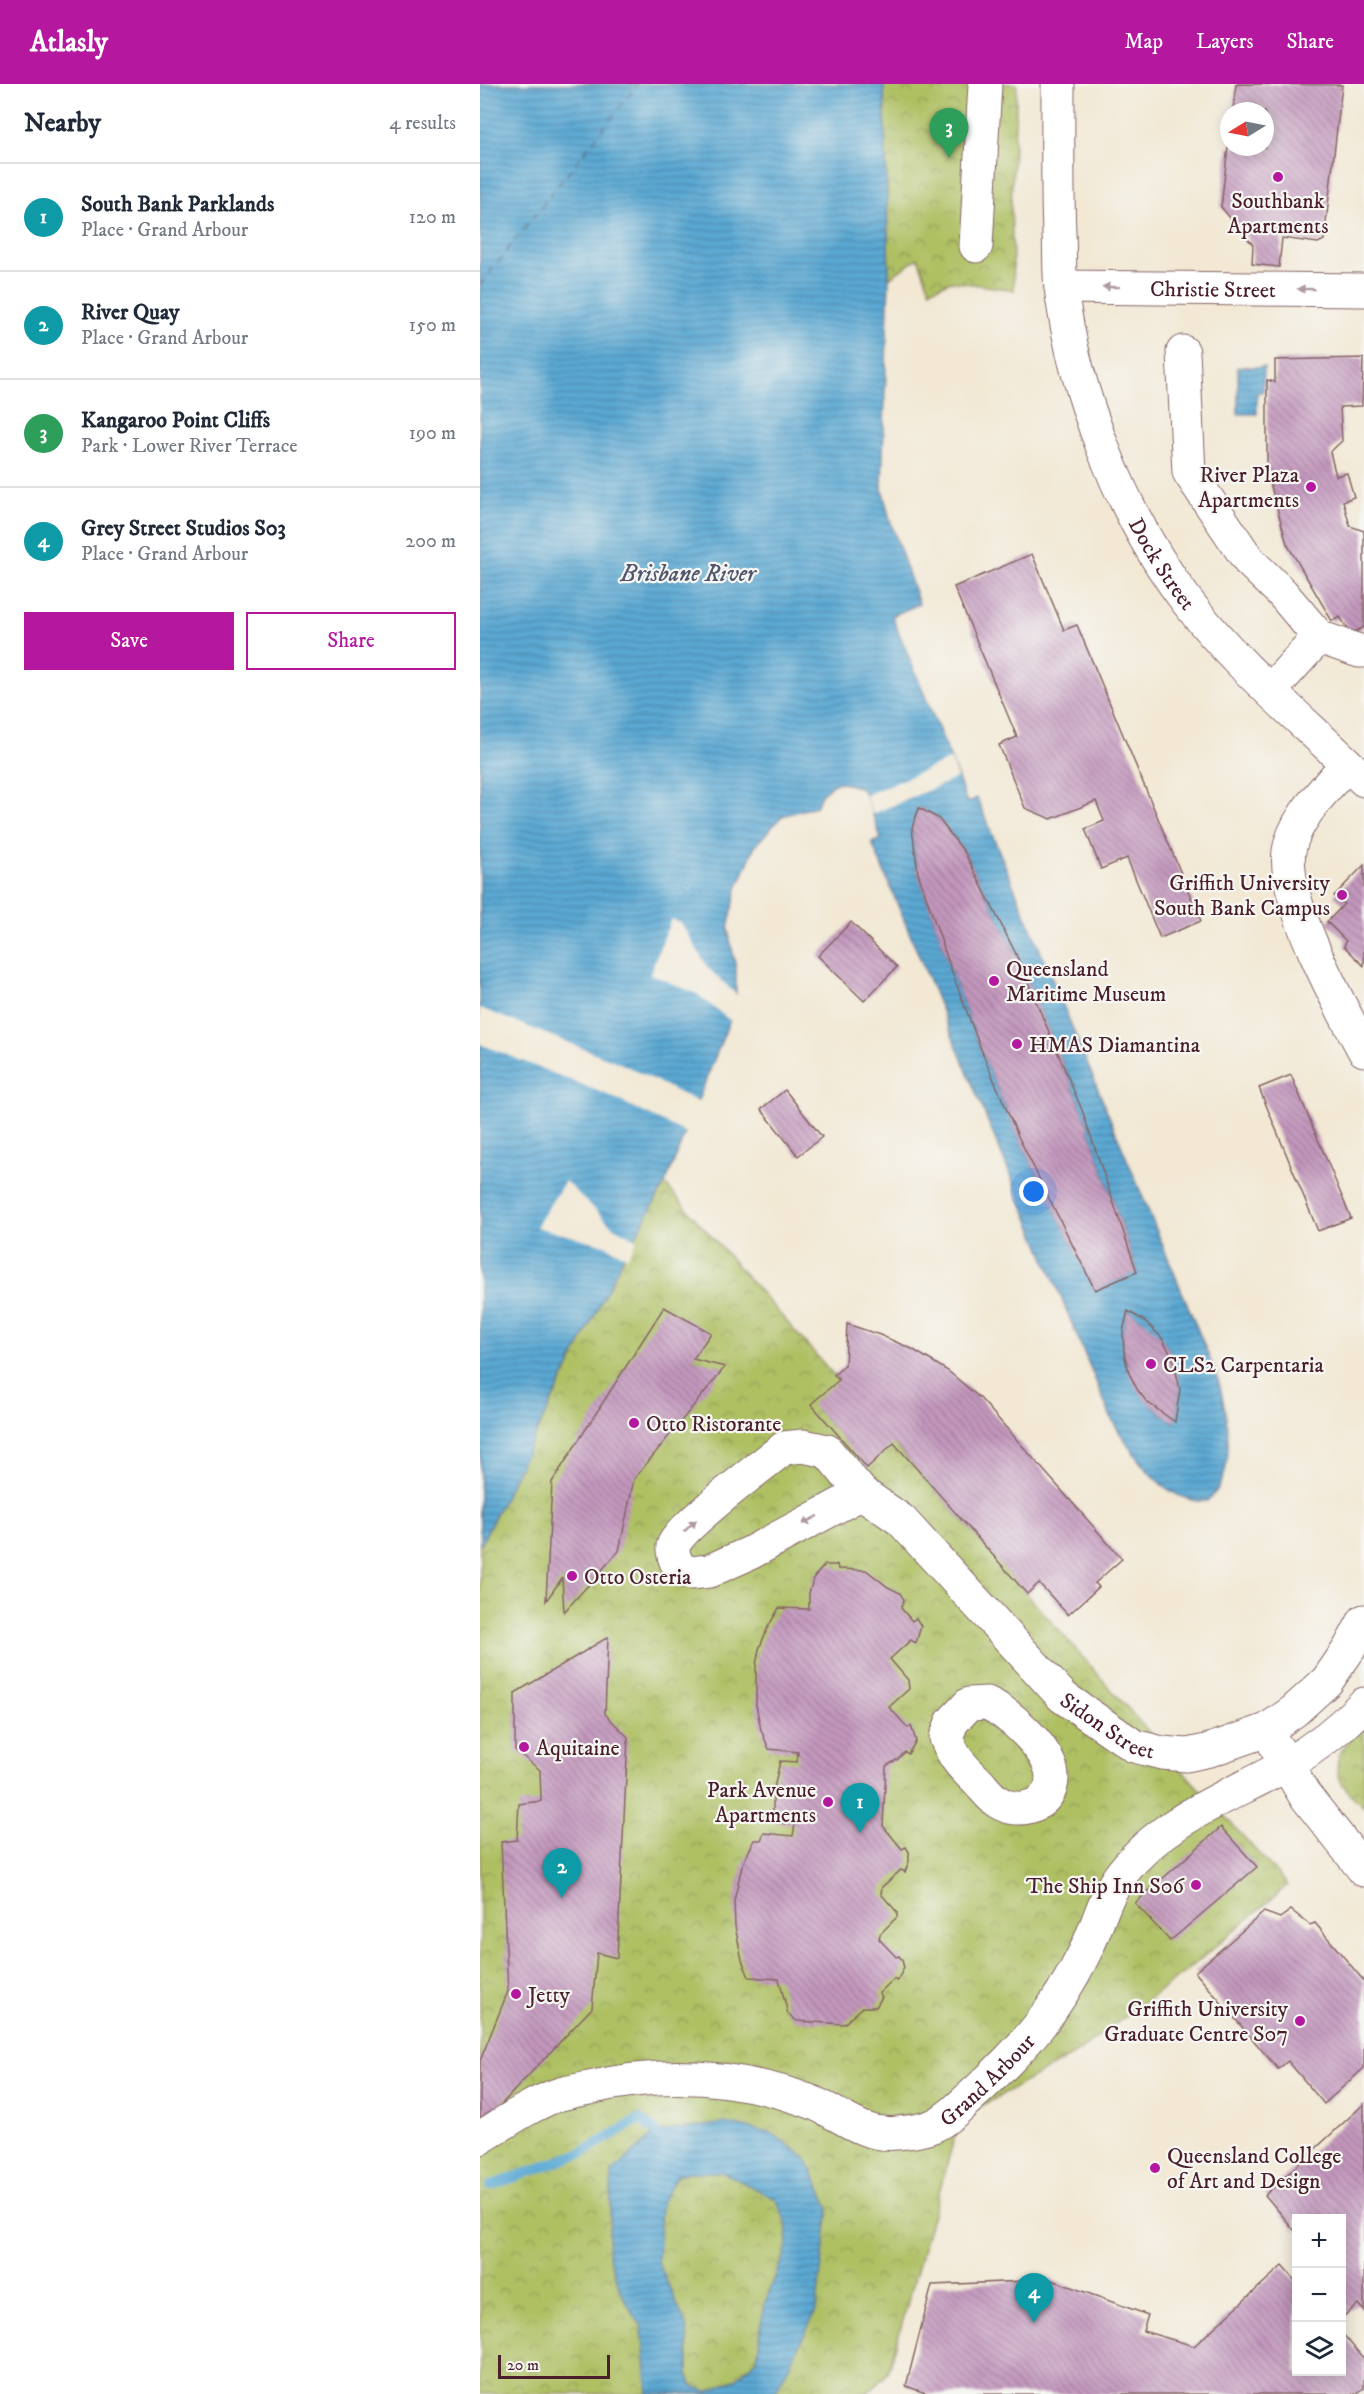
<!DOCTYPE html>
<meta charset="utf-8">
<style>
:root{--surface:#fff;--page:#f2f2f3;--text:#1f2937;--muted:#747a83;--line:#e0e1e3;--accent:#b5179e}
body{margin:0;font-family:"IM FELL DW Pica",serif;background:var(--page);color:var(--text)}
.controls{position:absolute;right:18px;bottom:18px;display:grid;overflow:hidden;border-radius:0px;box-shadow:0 3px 15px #0003}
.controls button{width:54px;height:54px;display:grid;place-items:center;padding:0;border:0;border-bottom:2px solid var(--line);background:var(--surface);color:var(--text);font:30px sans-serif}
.compass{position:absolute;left:740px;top:18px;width:54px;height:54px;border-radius:50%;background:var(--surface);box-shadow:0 3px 15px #0003;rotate:260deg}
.scale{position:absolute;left:18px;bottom:15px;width:112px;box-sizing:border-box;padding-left:6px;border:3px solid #4a1f2b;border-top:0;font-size:16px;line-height:21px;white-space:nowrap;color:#4a1f2b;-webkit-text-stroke:4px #f6f6f2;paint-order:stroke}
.you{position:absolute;left:554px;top:1108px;width:21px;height:21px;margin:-15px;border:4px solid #fff;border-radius:50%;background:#1a73e8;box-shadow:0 0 0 9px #1a73e833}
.badge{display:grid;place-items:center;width:39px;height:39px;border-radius:50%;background:var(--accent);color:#fff;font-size:20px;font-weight:700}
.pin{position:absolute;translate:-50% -50px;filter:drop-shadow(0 2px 3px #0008)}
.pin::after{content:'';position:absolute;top:32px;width:21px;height:18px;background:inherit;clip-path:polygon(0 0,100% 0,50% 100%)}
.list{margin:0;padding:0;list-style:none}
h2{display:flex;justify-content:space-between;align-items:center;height:78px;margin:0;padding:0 24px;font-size:26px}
h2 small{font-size:20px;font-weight:400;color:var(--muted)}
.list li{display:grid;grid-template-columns:39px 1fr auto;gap:18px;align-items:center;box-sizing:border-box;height:108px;padding:0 24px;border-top:2px solid var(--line)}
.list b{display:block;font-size:22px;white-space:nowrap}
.list p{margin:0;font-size:20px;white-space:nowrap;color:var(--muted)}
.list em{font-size:20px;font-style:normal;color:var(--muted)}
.actions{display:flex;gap:12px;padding:18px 24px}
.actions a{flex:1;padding:14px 0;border:2px solid var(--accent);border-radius:0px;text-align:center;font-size:21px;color:var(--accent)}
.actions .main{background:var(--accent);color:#fff}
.icon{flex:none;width:33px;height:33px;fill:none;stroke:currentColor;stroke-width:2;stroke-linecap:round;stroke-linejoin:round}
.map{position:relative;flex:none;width:884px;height:2310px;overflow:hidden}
header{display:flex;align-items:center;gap:36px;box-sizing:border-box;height:84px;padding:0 30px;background:var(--accent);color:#fff}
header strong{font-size:28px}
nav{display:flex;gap:33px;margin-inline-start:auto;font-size:21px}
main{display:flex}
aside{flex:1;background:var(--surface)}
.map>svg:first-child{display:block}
.park{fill:url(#park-crowns);stroke:#7c7048;stroke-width:1.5}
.water{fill:url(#water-rules);stroke:#52647f;stroke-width:1.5;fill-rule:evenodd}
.pier{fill:#f2e8d4}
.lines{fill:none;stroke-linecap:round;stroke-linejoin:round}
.stream{stroke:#5aa8d3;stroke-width:10}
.ferry{stroke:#50566e;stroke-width:1.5;stroke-dasharray:8 6;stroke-linecap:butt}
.building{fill:url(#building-back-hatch)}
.minor-casing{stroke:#856566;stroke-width:35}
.minor{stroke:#fff;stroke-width:33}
.oneway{fill:#ae9aa0}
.poi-dot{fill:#b5179e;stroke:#f6f6f2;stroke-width:2}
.labels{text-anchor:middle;stroke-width:4.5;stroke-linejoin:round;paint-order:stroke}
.poi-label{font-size:22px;fill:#4a1f2b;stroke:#f6f6f2;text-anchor:start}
.street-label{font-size:22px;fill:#4a1f2b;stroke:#f6f6f2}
.water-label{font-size:24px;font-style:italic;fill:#50566e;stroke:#f6f6f2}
</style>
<header>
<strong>Atlasly</strong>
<nav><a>Map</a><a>Layers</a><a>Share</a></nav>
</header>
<main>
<aside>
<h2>Nearby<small>4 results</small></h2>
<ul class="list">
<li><span class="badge" style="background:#0f9aa8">1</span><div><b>South Bank Parklands</b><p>Place · Grand Arbour</p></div><em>120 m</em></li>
<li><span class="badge" style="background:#0f9aa8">2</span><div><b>River Quay</b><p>Place · Grand Arbour</p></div><em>150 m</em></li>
<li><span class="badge" style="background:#2e9e5b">3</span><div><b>Kangaroo Point Cliffs</b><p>Park · Lower River Terrace</p></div><em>190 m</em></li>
<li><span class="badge" style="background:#0f9aa8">4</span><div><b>Grey Street Studios S03</b><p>Place · Grand Arbour</p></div><em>200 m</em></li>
</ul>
<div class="actions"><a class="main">Save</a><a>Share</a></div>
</aside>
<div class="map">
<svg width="884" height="2310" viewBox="0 0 884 2310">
<defs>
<pattern id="park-crowns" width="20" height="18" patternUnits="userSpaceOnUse" patternTransform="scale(1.5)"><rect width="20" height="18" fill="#afc064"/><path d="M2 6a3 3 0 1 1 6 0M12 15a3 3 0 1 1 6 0" fill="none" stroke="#909b53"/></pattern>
<pattern id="water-rules" width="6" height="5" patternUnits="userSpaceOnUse" patternTransform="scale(1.5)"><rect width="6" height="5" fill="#5aa8d3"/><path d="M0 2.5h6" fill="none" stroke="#4c88ab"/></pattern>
<pattern id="building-back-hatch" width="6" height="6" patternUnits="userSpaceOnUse" patternTransform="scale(1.5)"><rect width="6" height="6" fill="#c397bd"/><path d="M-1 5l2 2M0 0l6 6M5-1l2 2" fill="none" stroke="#a07b9a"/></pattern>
</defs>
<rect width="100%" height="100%" fill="#f6f6f2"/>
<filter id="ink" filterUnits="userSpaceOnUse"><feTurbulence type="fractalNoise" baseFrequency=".0167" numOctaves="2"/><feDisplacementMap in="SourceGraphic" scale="12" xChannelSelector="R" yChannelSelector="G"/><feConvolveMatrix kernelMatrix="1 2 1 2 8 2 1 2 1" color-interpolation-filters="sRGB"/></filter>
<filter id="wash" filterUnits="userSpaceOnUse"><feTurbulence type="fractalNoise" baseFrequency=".008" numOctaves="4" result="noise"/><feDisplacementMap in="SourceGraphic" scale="24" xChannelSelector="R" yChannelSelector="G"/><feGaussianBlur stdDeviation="1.35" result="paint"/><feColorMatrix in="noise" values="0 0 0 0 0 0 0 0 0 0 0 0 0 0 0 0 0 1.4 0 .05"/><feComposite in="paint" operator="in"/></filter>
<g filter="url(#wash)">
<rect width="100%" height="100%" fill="#f2e8d4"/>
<g class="park">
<path d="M404 0H537L531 122 534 206 471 197 450 206 438 174 409 194Z"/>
<path d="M185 1100 712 1697 808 1801 709 1885 595 1970 480 2034 408 2289 386 2310H0V1462L141 1178Z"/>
<path d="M884 1643V1723C864 1705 845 1686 867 1659 872 1653 879 1648 884 1643Z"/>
</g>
<g class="water">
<path d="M0 0H404L409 194 402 404 410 436 439 520 412 532 471 675 487 719 497 714 737 1292C747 1327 760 1390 727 1417 683 1420 652 1369 632 1336L392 759 401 755 386 711 379 703 359 698C347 703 340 709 337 722L302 732 275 762 257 805 248 845 256 884V920L185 1100 141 1178 0 1462ZM439 724 458 734 485 769 535 868 602 1026 657 1187 615 1206 538 1052 504 973 474 894 438 789 432 744ZM648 1227C692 1254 707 1288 694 1338 655 1315 632 1272 648 1227Z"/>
<path d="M758 283H784L783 308H777V330H758Z"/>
<path d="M246 2039 293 2050 326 2074 349 2124 336 2227 295 2310H168L162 2244 141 2209 128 2168 132 2088 176 2048ZM209 2088H242L296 2115 306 2138 308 2160 284 2221 277 2275 256 2295 227 2308 212 2301 208 2289V2256L205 2238 178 2178 181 2119 197 2091Z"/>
</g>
<g class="pier">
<path d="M471 675 477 694 392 730 386 711Z"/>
<path d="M191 835 201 839 228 884 259 913V921L252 938 217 910 170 890Z"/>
<path d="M0 924 142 980 220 1019 208 1050 128 1011 0 960Z"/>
<path d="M85 1097 132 1142 157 1156 147 1173 125 1161 56 1143Z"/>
</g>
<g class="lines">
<path class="stream" d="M10 2102 101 2069 160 2035 176 2048"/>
<path class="ferry" d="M0 201 158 0"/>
</g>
<g id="blocks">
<g class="building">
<path d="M756 0 862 1 844 156 838 159 802 154 799 183 772 180 773 161 741 123 748 63H785V27H753Z"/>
<path d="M883 274 882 322 860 323 862 357 850 368 856 392 867 389 874 413 863 417 870 442 884 447V543L871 550 860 533 852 537 807 460 787 388V296L795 298V276Z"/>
<path d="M552 470 584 546 597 541 721 837 680 854 647 774 621 785 605 745 624 737 616 717 571 735 545 724 519 661 537 653 474 503Z"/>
<path d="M439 724 458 734 485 769 535 868 602 1026 657 1188 615 1206 538 1052 504 973 474 894 438 789 432 744Z"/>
<path d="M884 781V882L864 862 866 857 847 838 864 820 854 812Z"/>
<path d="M371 838 417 883 384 917 338 872Z"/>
<path d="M811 991 871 1134 838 1147 779 1004Z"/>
<path d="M305 1006 342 1053 318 1072 281 1025Z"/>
<path d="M184 1223 231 1249 213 1275 245 1283 154 1395 139 1467 84 1528 82 1494 66 1517 72 1398Z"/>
<path d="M648 1227 666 1238 681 1253 692 1272 700 1305 695 1338 667 1318 657 1305 649 1289 644 1269 643 1247Z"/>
<path d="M367 1240 400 1251 432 1265 468 1287 500 1314 642 1475 615 1499 619 1503 588 1531 559 1499 547 1510 414 1359 387 1384 331 1320 359 1296 354 1291 365 1281Z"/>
<path d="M345 1481H357L358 1485 386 1486 408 1503 420 1509 424 1516 421 1524 432 1537 436 1534 441 1542 436 1559 431 1556 410 1575 428 1596 429 1605 409 1623 428 1644 431 1642 436 1657 428 1670 425 1668 418 1675 406 1682 403 1742 422 1765 426 1763 429 1768V1777L425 1788 421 1786 402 1803 401 1810 417 1828V1833L400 1850 399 1855 416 1873 419 1872 422 1876 424 1884 417 1897 414 1895 399 1909 402 1913 396 1923H383L364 1940 317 1937 308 1930 299 1895 269 1893 262 1876 255 1842 254 1817 262 1782 274 1756H281L284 1749 313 1752 315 1740 297 1739 293 1726V1709L300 1677 317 1678 318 1668 289 1665 281 1646 276 1621V1581L279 1565 288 1543 299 1524 329 1525V1509L334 1493Z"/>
<path d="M128 1553 125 1630 148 1653 137 1874 117 1869 112 1924 0 2043V1977L28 1907 21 1758 37 1756 39 1720 61 1717 60 1686 35 1666V1609Z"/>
<path d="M741 1743 777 1783 690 1857 655 1819Z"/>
<path d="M811 1826 830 1841 835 1839 884 1897V1984L844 2020 808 1977 798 1985 715 1888 784 1828 800 1834Z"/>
<path d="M884 2020V2227L878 2220 862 2234V2204L863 2203 862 2201V2134H816V2148L785 2111Z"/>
<path d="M802 2182 816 2198V2288H862V2249L884 2275V2304L876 2310H448L426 2302 452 2201 572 2196 668 2231 663 2247 714 2262Z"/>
</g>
</g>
</g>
<g filter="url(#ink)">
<use href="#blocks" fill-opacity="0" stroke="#856566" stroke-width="1.5"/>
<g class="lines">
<g class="minor-casing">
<g id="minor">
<path id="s1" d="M578 0C578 50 577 100 579 149 580 167 579 186 581 204 595 311 641 430 706 516 757 583 824 637 884 696"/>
<path d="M496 162 505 0"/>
<path id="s2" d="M581 203 884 206"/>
<path d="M703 268 709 388 769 477 802 509 839 553 790 607"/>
<path d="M839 553 879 567H884"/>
<path d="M867 680C847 704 814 734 809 767 802 816 860 922 884 966"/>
<path id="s3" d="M382 1409 270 1469 229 1487 211 1489 199 1484C196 1477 192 1470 193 1462 197 1445 285 1379 304 1364L323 1362 347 1367 382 1409 421 1436 583 1613 654 1662 682 1669 707 1671 730 1666 787 1646 814 1627 847 1597 869 1565 884 1537"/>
<path d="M507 1619C529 1629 572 1667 572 1693 573 1721 540 1732 518 1718 511 1714 504 1704 498 1698 482 1682 475 1676 466 1654L472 1638 489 1620Z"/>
<path d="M796 1663 824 1710 884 1786"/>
<path id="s4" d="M0 2054C24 2039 50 2021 77 2011 87 2008 99 2006 109 2004 182 1987 255 1991 326 2016 357 2026 382 2054 417 2049 429 2048 445 2046 455 2041 470 2034 485 2017 498 2006 545 1962 576 1927 605 1868 618 1842 624 1812 642 1789 685 1734 747 1714 806 1681 835 1664 861 1644 884 1620"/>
</g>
</g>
<use href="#minor" class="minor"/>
</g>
<defs><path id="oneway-solid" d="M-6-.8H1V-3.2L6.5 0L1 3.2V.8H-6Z" transform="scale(1.5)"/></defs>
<g class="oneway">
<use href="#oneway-solid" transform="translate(631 203) rotate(-179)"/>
<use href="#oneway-solid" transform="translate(826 205) rotate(-179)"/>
<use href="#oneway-solid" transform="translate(330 1436) rotate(152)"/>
<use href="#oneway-solid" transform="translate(210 1442) rotate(-43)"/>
</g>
</g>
<g class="poi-dot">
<circle cx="798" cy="93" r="6"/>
<circle cx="831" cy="403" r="6"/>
<circle cx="862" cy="811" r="6"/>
<circle cx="514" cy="897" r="6"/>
<circle cx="537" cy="960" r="6"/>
<circle cx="671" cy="1280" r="6"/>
<circle cx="154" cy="1339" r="6"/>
<circle cx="92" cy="1492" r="6"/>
<circle cx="44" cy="1663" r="6"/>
<circle cx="348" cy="1718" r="6"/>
<circle cx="716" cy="1801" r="6"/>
<circle cx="36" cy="1910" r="6"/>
<circle cx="820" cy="1937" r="6"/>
<circle cx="675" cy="2084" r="6"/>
</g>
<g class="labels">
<g class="poi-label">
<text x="798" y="124" text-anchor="middle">Southbank<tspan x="798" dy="25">Apartments</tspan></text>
<text x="819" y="398" text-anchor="end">River Plaza<tspan x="819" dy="25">Apartments</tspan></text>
<text x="850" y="806" text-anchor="end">Griffith University<tspan x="850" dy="25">South Bank Campus</tspan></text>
<text x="526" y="892">Queensland<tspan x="526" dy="25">Maritime Museum</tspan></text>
<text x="549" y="968">HMAS Diamantina</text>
<text x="683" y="1288">CLS2 Carpentaria</text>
<text x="166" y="1347">Otto Ristorante</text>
<text x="104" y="1500">Otto Osteria</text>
<text x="56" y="1671">Aquitaine</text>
<text x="336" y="1713" text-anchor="end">Park Avenue<tspan x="336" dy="25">Apartments</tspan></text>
<text x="704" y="1809" text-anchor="end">The Ship Inn S06</text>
<text x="48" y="1918">Jetty</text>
<text x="808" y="1932" text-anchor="end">Griffith University<tspan x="808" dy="25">Graduate Centre S07</tspan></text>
<text x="687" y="2079">Queensland College<tspan x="687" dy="25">of Art and Design</tspan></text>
</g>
<g class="street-label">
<text dy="8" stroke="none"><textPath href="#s2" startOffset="152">Christie Street</textPath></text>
<text dy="8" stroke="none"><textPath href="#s1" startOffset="500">Dock Street</textPath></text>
<text dy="8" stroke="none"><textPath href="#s3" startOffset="814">Sidon Street</textPath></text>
<text dy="8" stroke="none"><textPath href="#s4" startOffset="548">Grand Arbour</textPath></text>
</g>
<g class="water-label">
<text x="208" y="497">Brisbane River</text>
</g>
</g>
</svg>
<div class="controls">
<button>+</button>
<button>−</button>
<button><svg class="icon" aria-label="layers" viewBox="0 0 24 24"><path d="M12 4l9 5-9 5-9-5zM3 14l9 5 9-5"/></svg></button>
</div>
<svg class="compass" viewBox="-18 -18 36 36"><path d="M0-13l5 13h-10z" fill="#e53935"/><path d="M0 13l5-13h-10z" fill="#747a83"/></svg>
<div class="scale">20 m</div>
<div class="you"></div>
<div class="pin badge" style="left:380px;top:1749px;background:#0f9aa8">1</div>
<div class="pin badge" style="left:82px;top:1814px;background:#0f9aa8">2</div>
<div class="pin badge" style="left:469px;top:74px;background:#2e9e5b">3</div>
<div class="pin badge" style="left:554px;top:2239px;background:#0f9aa8">4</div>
</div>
</main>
